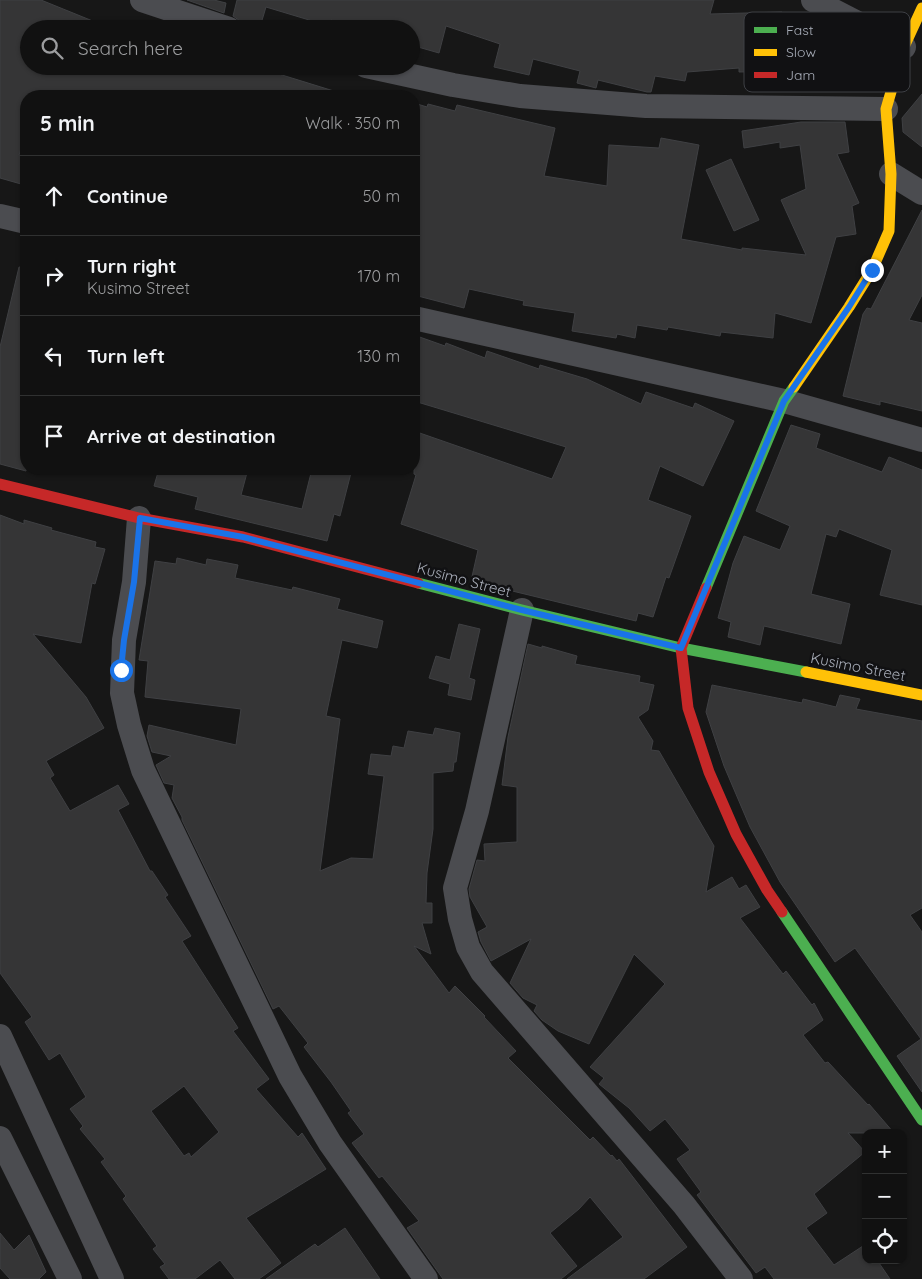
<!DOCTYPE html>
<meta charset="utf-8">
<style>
:root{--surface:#111;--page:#1e1f1f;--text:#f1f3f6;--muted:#9c9d9f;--line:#303131}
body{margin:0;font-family:Quicksand,sans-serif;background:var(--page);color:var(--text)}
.controls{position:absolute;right:15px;bottom:15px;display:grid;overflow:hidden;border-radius:10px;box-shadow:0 1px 4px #0004}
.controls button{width:45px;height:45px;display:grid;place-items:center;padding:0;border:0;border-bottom:1px solid var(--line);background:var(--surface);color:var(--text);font:25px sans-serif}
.stop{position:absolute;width:15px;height:15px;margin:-11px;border:4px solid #1a73e8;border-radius:50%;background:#fff}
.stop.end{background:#1a73e8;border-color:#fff;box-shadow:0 1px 5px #0008}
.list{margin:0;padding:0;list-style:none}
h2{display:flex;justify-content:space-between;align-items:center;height:65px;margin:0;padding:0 20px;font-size:21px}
h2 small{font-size:16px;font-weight:400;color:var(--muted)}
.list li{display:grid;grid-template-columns:32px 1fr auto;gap:15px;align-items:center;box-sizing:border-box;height:80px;padding:0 20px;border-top:1px solid var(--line)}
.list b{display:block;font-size:19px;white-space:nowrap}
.list p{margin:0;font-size:16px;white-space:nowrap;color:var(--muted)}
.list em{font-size:16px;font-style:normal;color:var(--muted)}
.icon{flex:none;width:28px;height:28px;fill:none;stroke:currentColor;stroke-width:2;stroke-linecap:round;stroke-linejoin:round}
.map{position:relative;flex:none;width:922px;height:1279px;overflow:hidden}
.search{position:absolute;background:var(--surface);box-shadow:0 1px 4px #0004;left:20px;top:20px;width:400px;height:55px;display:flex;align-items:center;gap:12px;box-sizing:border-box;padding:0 18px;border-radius:28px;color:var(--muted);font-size:19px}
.panel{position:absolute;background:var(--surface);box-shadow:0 1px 4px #0004;left:20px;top:90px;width:400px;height:385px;border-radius:20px}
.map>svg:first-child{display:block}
.building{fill:#353536;stroke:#3f4043;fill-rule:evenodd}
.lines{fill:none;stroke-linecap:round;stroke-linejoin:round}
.street{stroke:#4b4c50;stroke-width:24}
.fast{stroke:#4caf50;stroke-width:11}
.slow{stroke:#ffc107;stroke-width:11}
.jam{stroke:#c62828;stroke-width:11}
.route{stroke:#1a73e8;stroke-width:6}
.labels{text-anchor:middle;stroke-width:5;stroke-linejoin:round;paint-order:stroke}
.street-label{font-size:15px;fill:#a8adb8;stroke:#111113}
.key{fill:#111113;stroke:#3e4045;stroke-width:1}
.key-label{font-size:14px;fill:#a8adb8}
</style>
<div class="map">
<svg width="922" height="1279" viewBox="0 0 922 1279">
<rect width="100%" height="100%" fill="#171717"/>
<g class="building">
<path d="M0 0H41L110 28 29 29V66H253L337 92V96H26V132L19 155 26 157V165L21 184 0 178Z"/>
<path d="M187 0H214L226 3 224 13Z"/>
<path d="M237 0H714L710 14 782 12V22L850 38 839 83 789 71 739 72V68L687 72 685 81 655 76 651 92H647L598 80 596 88 577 83 580 71 533 59 529 75 494 67 500 44 446 26 439 53 411 45V29H357L331 20 329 26 266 7 260 27 240 21 233 16Z"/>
<path d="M922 94V147L903 132 902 118Z"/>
<path d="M414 103 427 107 428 104 455 111 457 105 555 128 544 176 607 186 609 145 659 148 661 138 699 145 681 239 742 250V248L806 255 781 200 806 189 800 145 780 148V142L744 148 742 131 801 122H845L849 152 837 154 859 203 852 206 856 234 836 237 811 323 775 313 773 338 721 332 720 336 668 327 667 330 637 325 635 338 617 334 616 338 572 331 575 313 523 305 524 301 469 289 464 308 414 295Z"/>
<path d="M731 159 759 220 734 231 706 170Z"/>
<path d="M922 210V295L909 320 922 323V411L880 401V405L843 396 863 314 867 308 871 309Z"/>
<path d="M19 267 26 268V471L0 464V347Z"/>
<path d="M414 335 445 346 446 343 485 358 487 351 539 369 540 365 587 379 641 404 646 392 693 408 695 403 734 421 703 486 660 466 648 500 691 516 669 578 666 577 653 617 638 613 636 621 471 581 478 550 401 524 416 475 414 474V431L552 479 566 447 414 401Z"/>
<path d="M791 425 820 434 816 448 882 472 889 457 922 470V605L880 595 892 550 839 529 836 537 826 534 811 594 850 604 841 644 764 626 760 645 728 637 731 622 718 618 733 563 744 536 780 550 790 526 756 511Z"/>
<path d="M159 469H248L241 495 302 509 312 469H352L340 516 334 514 327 541 195 509 198 497 154 486Z"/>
<path d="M0 515 24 524V520L52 528 51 530 96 542 95 547 105 549 95 584 92 583 81 643 33 634 86 697 104 728 46 761 54 775 50 778 70 811 118 785 129 804 118 810 150 871H152L168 895 165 897 191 936 182 941 238 1028 233 1031 269 1079 256 1089 298 1137 302 1133 326 1169 246 1218 281 1263 259 1279H235L220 1260 195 1279H169L160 1267 165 1264 153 1249 157 1246 123 1199 126 1196 101 1162 105 1159 80 1129 83 1126 70 1109 86 1097 60 1053 49 1060 25 1022 32 1017 0 973ZM184 1086 219 1132 191 1157 189 1153 184 1156 151 1111Z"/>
<path d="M177 558 206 565 207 559 238 565 235 578 292 590 293 587 340 599 337 609 383 621 377 648 342 640 326 716 340 719 320 871 351 858 373 859 384 776 368 774 371 754 391 756 393 746 404 748 408 731 433 735 435 728 460 733 456 762H454L453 771 433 773V829L427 873 426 903H432V923H422L431 954 414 946 449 993 455 986 485 1016 484 1017 516 1051 508 1058 590 1140 593 1137 611 1156 612 1155 617 1161 619 1159 687 1247 644 1279H567L623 1237 590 1197 579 1209 550 1233 577 1266 561 1279H443L407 1228 419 1221 382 1176 379 1178 352 1143 364 1134 348 1113 351 1111 331 1082 304 1047 308 1043 279 1006 273 1009 182 820V817L172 798 174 785 164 783 156 765 171 756 152 752 147 736 149 725 236 745 241 709 145 697 148 661 139 660 155 561 176 564Z"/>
<path d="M459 624 480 629 469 678 475 680 471 700 448 695 450 684 429 678 436 656 450 660Z"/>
<path d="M528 644 542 648V646L577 656 575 664 640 676 639 682 654 685 648 710 638 717 653 741 651 750 659 751 714 846 706 892 732 877 739 889 746 885 760 907 740 918 783 974 786 971 812 1005 814 1003 823 1020 803 1035 825 1063 828 1062 868 1105 869 1104 894 1133H848L865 1152 814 1194 827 1213 806 1228 834 1265 866 1244V1260H877L890 1279H774L765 1267 756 1273 697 1195 701 1192 677 1159 690 1150 665 1119 650 1131 629 1108 599 1084 604 1078 590 1067 665 984 634 954 589 1044 558 1031 542 1020 534 1011 537 1005 523 998 510 983 531 939 491 961 481 942 478 932 487 927 470 897 469 889 477 860 485 861 484 844 517 842V787L502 785 508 737Z"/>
<path d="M712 685 802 703 803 699 836 707 840 695 860 699 856 709 922 721V908L910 915 922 932V1092L897 1056 921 1039 855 948 835 962 780 882 750 827 724 766 706 712Z"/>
<path d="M345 1228 380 1279H266L315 1244 318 1247Z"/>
<path d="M0 1233 14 1250 29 1235 46 1272 39 1279H10L0 1268Z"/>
</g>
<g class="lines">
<g class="street">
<path d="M142 0 229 29"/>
<path d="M813 0 904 47"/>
<path d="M366 66 453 85 520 96 646 106 886 109"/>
<path d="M891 174 922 193"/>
<path d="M0 216 26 222"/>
<path d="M414 318 784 401 922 440"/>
<path d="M139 518 134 582 124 640 122 693 129 725 143 770 290 1076 330 1143 426 1279"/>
<path d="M522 610 477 811 455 888 460 919 468 947 482 972 684 1205 741 1279"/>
<path d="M0 1036 112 1279"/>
<path d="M0 1138 70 1279"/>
</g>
<g class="fast">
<path d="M418 583 522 610 681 648 806 672"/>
<path d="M706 588 784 401 794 387"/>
<path d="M782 912 922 1120"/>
</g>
<g class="slow">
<path d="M794 387 849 307 872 270 889 231 891 174 886 109 904 47 922 8"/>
<path d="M806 672 922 695"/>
</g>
<g class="jam">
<path d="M0 484 139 518 243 537 418 583"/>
<path d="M706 588 681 648 688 708 709 772 736 834 767 890 782 912"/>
</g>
</g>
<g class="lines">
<path class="route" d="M121 670 124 640 134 582 140 518 243 537 522 610 681 648 784 401 849 307 872 270"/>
</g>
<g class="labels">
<g class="street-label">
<text transform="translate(464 580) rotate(15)" y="5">Kusimo Street</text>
<text transform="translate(858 667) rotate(11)" y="5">Kusimo Street</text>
</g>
</g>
<rect x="744" y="12" width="166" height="80" rx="8" class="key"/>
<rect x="754" y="27" width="23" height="6" fill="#4caf50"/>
<rect x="754" y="49" width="23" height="7" fill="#ffc107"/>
<rect x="754" y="72" width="23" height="6" fill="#c62828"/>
<g class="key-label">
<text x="786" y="35">Fast</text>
<text x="786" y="57">Slow</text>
<text x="786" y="80">Jam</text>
</g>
</svg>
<div class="controls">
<button>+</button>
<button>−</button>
<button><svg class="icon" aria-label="locate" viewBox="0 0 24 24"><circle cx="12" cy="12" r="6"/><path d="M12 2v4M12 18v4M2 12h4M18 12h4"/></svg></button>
</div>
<div class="stop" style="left:121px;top:670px"></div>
<div class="stop end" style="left:872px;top:270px"></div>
<div class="search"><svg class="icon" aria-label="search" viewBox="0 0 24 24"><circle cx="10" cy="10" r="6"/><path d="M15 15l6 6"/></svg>Search here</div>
<section class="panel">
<h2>5 min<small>Walk · 350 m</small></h2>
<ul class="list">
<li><svg class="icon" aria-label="ahead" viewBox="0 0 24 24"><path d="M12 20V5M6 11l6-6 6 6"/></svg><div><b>Continue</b></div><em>50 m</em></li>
<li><svg class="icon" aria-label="right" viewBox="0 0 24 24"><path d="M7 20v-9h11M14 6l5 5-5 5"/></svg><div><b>Turn right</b><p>Kusimo Street</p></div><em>170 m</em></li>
<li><svg class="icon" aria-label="left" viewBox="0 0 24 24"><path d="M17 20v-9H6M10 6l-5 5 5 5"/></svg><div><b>Turn left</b></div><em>130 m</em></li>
<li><svg class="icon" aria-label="arrive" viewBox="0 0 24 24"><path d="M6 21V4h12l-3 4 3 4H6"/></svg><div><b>Arrive at destination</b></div></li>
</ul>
</section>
</div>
